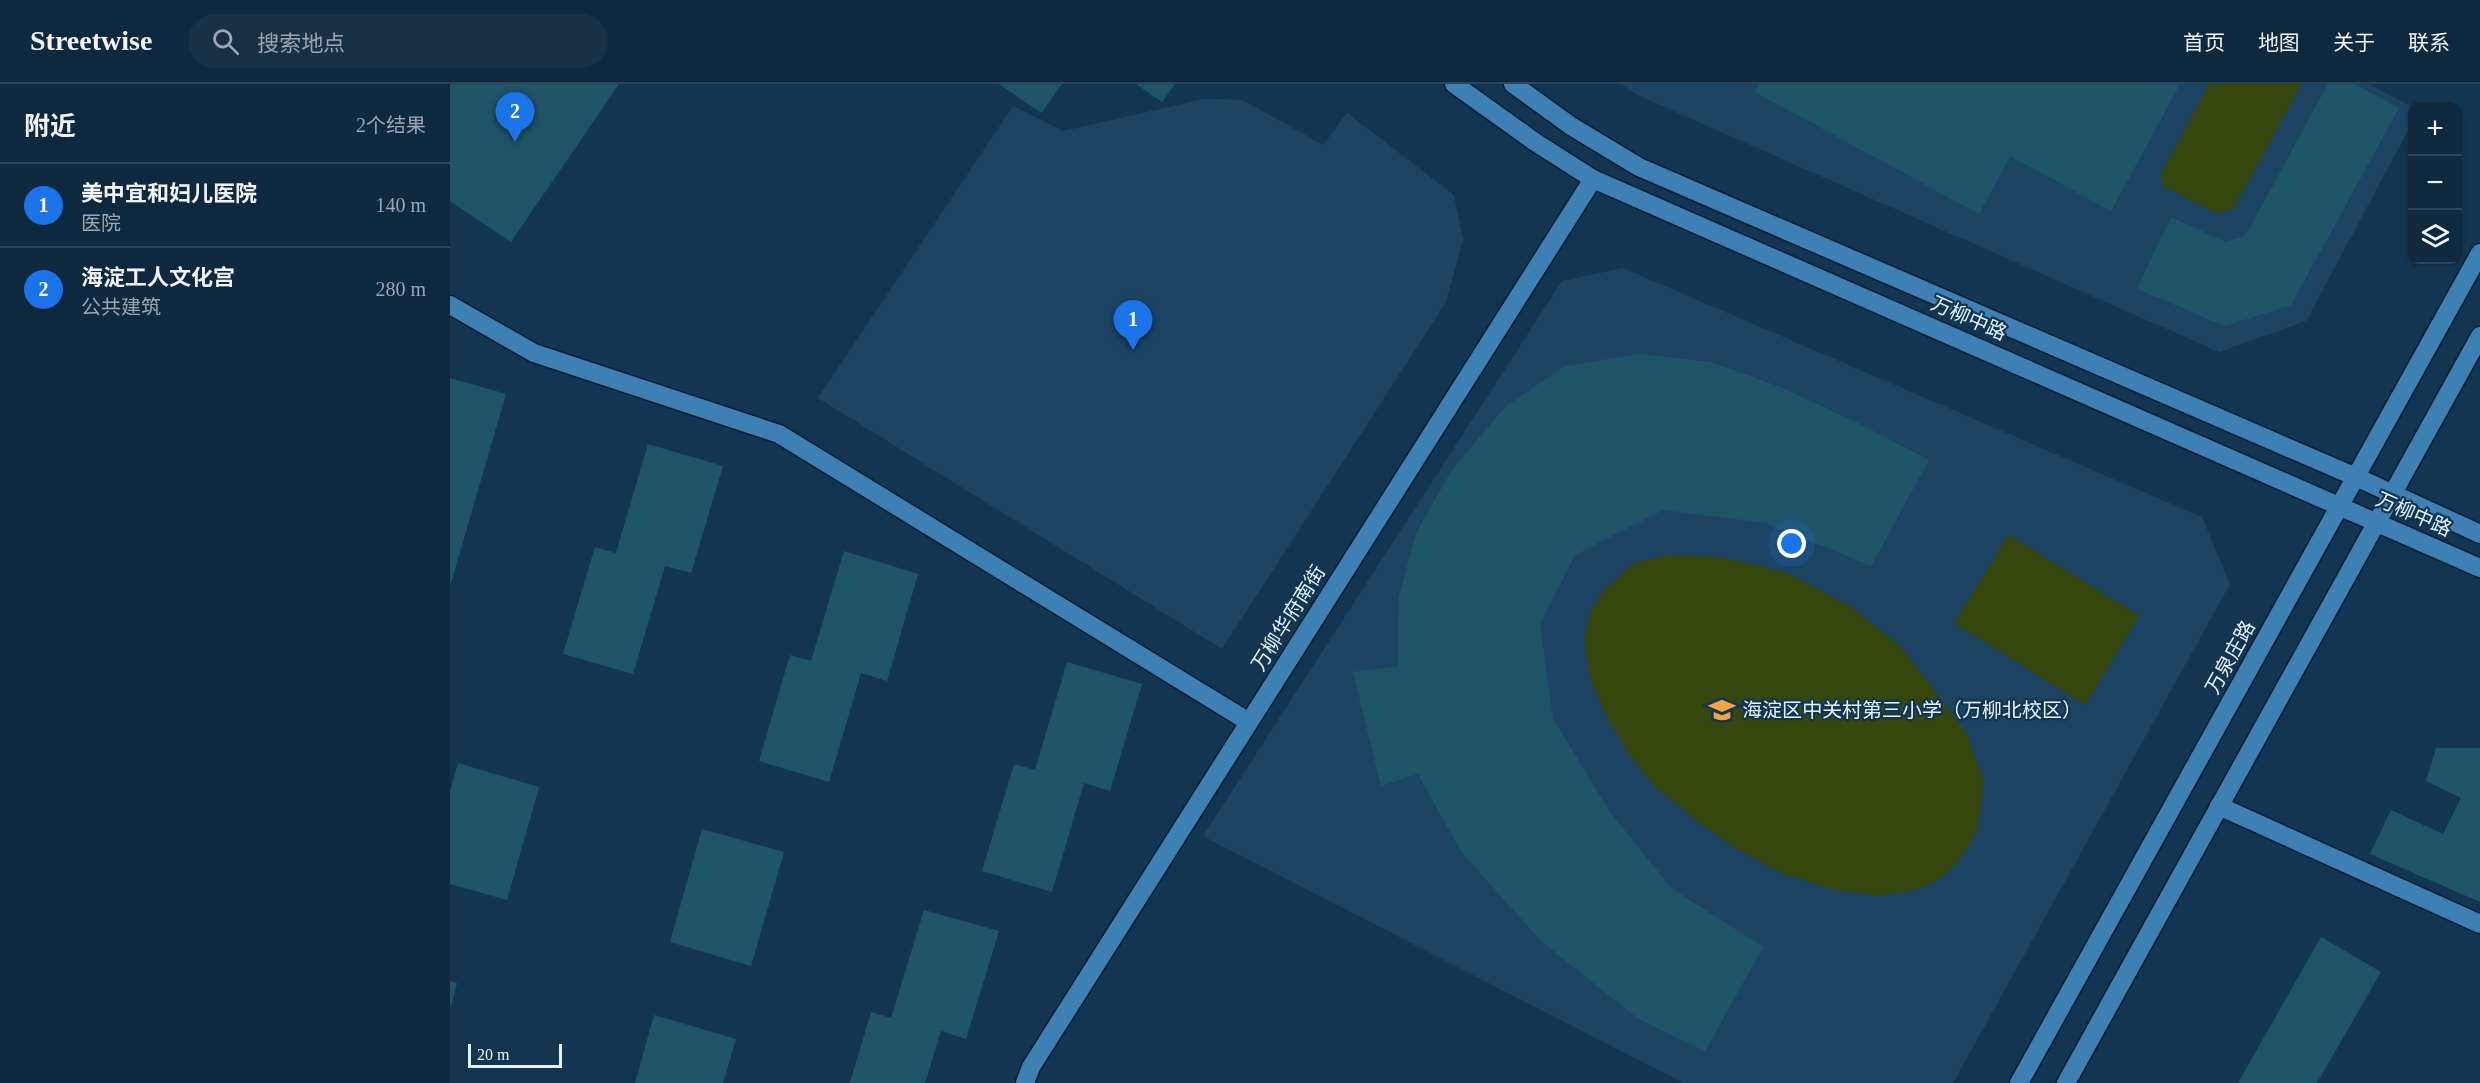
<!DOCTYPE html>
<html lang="zh">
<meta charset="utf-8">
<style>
:root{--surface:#0e283d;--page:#173044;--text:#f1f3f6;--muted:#9ba6b0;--line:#2e4457;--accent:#1a73e8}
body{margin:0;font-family:"Times New Roman","Noto Sans SC",serif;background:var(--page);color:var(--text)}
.controls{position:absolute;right:18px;top:18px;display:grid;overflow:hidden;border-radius:12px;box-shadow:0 2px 4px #0004}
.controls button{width:54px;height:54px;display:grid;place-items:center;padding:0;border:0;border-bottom:2px solid var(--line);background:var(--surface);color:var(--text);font:30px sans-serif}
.scale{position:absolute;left:18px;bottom:15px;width:94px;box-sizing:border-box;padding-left:6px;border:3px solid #e4f2fe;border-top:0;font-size:16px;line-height:21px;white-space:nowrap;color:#e4f2fe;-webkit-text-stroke:4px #123651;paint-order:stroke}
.you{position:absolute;left:1342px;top:460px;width:21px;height:21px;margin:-15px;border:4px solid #fff;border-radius:50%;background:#1a73e8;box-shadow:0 0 0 9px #1a73e833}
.badge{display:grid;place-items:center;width:39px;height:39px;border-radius:50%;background:var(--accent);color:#fff;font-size:20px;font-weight:700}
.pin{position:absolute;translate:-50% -50px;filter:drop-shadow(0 2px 3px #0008)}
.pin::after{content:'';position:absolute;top:32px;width:21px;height:18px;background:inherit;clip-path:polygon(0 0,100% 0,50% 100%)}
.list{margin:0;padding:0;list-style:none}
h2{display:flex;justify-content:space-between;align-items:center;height:78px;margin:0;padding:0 24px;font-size:26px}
h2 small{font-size:20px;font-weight:400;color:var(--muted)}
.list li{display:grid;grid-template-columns:39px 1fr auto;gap:18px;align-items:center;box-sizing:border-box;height:84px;padding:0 24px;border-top:2px solid var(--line)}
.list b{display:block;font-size:22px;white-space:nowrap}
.list p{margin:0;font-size:20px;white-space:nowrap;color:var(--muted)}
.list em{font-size:20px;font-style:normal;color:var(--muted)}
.icon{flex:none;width:33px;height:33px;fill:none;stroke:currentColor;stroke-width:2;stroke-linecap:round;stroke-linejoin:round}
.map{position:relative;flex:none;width:2030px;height:999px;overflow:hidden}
header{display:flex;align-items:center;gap:36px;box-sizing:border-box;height:84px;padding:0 30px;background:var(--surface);border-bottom:2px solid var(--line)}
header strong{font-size:28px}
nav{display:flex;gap:33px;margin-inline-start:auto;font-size:21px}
.search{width:420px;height:54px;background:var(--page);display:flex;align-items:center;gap:15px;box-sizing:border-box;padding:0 21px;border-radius:33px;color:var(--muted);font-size:22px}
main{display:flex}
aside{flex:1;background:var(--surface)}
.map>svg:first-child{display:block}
.built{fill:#1c4462}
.park{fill:#36470d}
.building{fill:#1e5467}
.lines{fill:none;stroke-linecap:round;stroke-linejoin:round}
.minor-casing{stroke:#071d2d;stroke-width:21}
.tertiary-casing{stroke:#071d2d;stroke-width:21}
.minor{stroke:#3c80b4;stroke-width:18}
.tertiary{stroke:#3c80b4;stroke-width:18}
.labels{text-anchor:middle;stroke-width:4.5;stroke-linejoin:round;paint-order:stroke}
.street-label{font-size:20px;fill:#e4f2fe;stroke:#123651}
.poi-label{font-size:20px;fill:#e4f2fe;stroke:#123651;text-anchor:start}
</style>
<header>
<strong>Streetwise</strong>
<div class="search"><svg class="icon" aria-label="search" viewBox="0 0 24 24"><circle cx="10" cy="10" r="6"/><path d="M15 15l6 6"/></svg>搜索地点</div>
<nav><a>首页</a><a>地图</a><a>关于</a><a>联系</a></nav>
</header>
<main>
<aside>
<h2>附近<small>2个结果</small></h2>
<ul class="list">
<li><span class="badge">1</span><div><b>美中宜和妇儿医院</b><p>医院</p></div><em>140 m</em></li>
<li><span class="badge">2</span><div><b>海淀工人文化宫</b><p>公共建筑</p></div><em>280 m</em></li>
</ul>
</aside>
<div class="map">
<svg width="2030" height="999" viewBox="0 0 2030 999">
<rect width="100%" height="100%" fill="#123651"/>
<g class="built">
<path d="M1171 0H1919L1962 23V39L1856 237 1769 268 1255 41 1186 10Z"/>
<path d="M754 15 793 16 873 61 897 29 1004 111 1013 155 996 218 772 565 368 314 563 22 613 47Z"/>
<path d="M1173 184 1752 433 1780 500 1503 999H1233L753 752 1112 197Z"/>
</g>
<g class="park">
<path d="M1759 0H1852L1783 125 1767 130 1713 102 1711 90Z"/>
<path d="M1559 451 1689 532 1635 621 1504 539Z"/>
<path d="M1221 471 1275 474 1337 489 1401 523 1452 564 1517 650 1534 698 1527 747 1510 776 1487 797 1459 808 1426 812 1381 805 1329 788 1285 764 1247 737 1205 703 1180 672 1156 631 1140 595 1134 555 1140 528 1155 506 1184 479Z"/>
</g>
<g class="building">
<path d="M0 0H169L61 158 0 117Z"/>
<path d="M549 0H612L591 29Z"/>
<path d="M686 0H725L712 18Z"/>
<path d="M1309 0H1730L1661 127 1560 72 1529 130 1305 8Z"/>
<path d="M1878 0H1905L1949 24 1841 221 1775 242 1687 205 1721 133 1776 158 1796 151Z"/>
<path d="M1189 270 1261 278 1330 303 1404 337 1479 376 1421 482 1316 439 1213 426 1125 471 1090 540 1103 635 1160 728 1221 804 1313 863 1255 967 1187 934 1091 857 1012 769 968 690 931 702 903 588 948 582 949 512 967 447 1002 386 1055 323 1115 282Z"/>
<path d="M0 294 56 310 1 499H0Z"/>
<path d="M198 360 273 382 241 489 215 482 183 590 113 570 145 463 166 469Z"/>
<path d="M394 467 468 490 437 597 411 589 379 698 309 677 340 571 361 577Z"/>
<path d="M617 578 692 600 660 707 634 699 602 808 532 787 564 680 585 686Z"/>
<path d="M1986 664H2030V818L1920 770 1941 726 1993 750 2011 714 1976 697Z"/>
<path d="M8 679 89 703 57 816 0 800V707Z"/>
<path d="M252 745 334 768 301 882 220 858Z"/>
<path d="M474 826 549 847 516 955 491 947 475 999H400L421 928 441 934Z"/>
<path d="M1871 853 1931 888 1867 999H1788Z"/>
<path d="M0 897 7 899 1 923H0Z"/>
<path d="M204 931 286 955 273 999H185Z"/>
</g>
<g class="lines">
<g class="minor-casing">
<g id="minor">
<path d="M0 221 84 269 329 350 799 638"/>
<path d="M1769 722 2030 840"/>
<path d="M575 999 581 983 1143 95"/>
</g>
</g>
<g class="tertiary-casing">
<g id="tertiary">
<path d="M1004 0 1085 58 1143 95 2030 484"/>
<path d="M1063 0 1121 42 1189 83 1906 393 2030 450"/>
<path d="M1569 999 2030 169"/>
<path d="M1616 999 2030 252"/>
</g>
</g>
<use href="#minor" class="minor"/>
<use href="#tertiary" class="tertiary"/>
</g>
<defs>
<g id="school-bare" transform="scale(2.07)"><path d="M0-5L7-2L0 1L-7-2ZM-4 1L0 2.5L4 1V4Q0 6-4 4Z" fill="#f6a247" stroke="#123651" stroke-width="2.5" paint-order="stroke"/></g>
</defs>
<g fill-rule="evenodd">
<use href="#school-bare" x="1272" y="626"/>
</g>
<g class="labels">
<g class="street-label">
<text transform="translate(1519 234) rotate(24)" y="7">万柳中路</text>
<text transform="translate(1964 430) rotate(24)" y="7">万柳中路</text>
<text transform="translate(838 534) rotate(-58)" y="7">万柳华府南街</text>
<text transform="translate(1780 573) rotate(-61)" y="7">万泉庄路</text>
</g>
<g class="poi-label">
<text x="1292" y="633">海淀区中关村第三小学（万柳北校区）</text>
</g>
</g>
</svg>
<div class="controls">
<button>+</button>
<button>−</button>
<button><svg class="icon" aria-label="layers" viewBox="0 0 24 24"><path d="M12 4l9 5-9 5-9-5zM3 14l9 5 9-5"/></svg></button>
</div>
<div class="scale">20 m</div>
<div class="you"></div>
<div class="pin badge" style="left:683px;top:266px">1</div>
<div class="pin badge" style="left:65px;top:58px">2</div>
</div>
</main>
